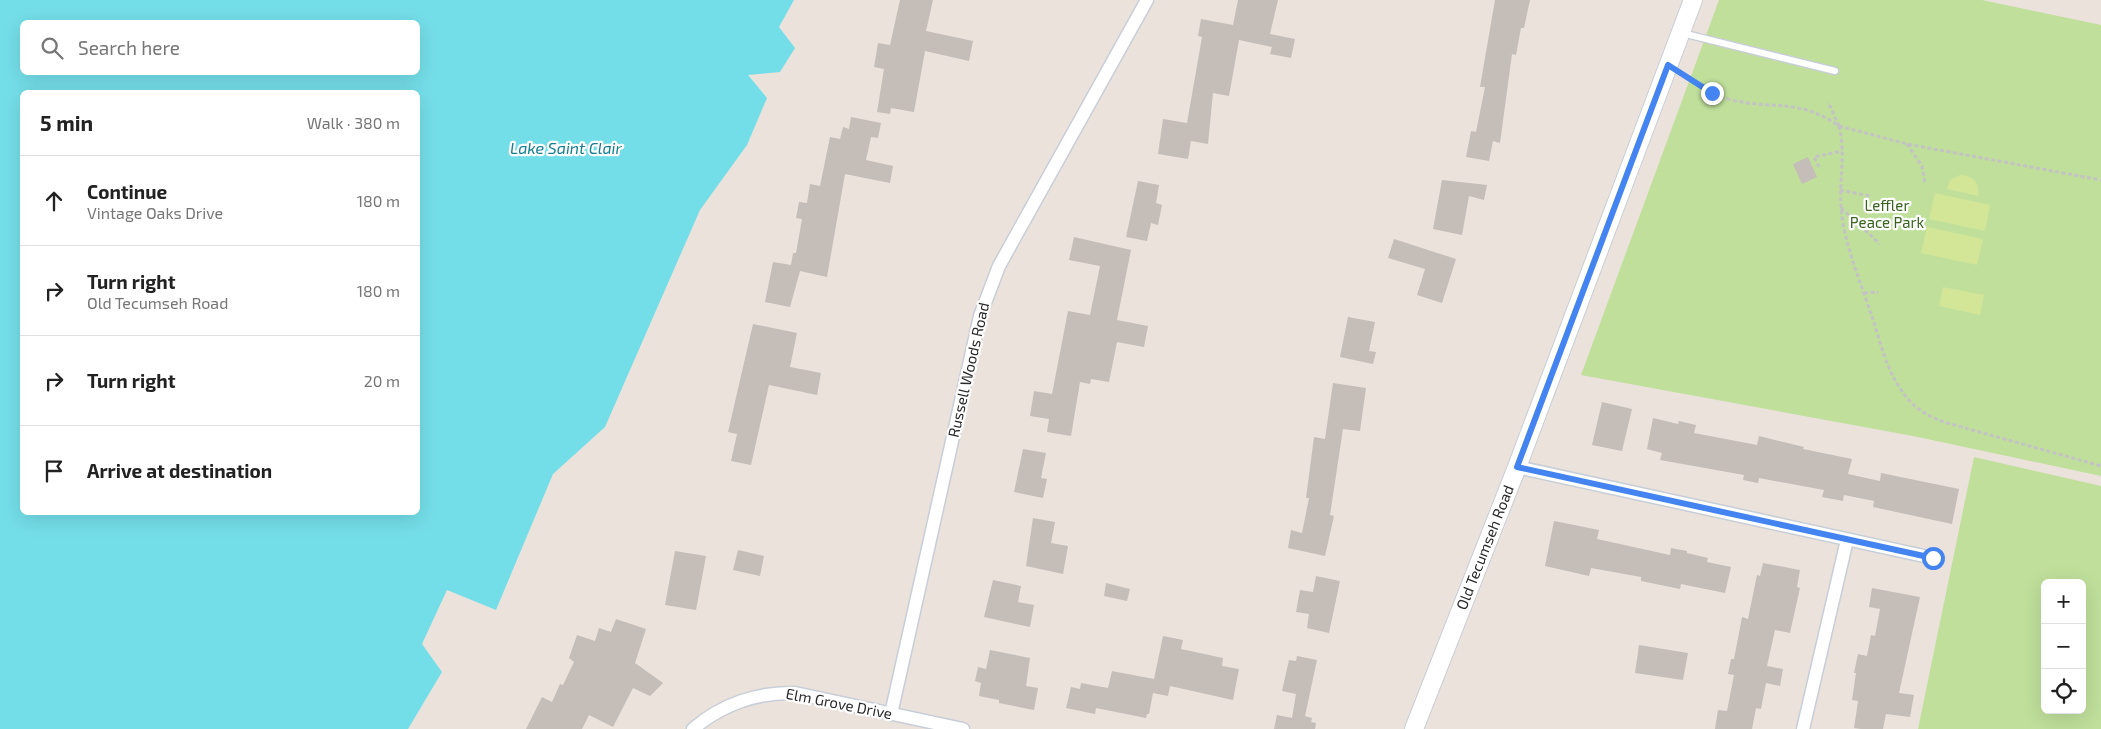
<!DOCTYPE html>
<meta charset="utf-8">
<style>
:root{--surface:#fff;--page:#f2f2f2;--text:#222;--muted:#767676;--line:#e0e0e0}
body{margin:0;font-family:"Exo 2",sans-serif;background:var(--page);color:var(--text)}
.controls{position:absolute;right:15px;bottom:15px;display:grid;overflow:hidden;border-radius:8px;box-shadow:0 5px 20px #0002}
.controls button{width:45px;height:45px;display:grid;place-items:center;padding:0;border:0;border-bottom:1px solid var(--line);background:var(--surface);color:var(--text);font:25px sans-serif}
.stop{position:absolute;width:15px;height:15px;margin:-11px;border:4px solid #4484f0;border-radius:50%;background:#fff}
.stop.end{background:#4484f0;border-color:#fff;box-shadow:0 1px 5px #0008}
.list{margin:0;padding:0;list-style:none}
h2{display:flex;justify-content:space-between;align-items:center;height:65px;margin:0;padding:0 20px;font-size:21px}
h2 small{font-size:16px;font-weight:400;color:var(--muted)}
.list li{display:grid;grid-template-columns:32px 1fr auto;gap:15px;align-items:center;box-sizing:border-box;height:90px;padding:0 20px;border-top:1px solid var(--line)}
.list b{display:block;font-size:19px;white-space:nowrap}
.list p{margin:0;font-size:16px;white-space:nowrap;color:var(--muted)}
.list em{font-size:16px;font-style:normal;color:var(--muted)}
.icon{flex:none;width:28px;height:28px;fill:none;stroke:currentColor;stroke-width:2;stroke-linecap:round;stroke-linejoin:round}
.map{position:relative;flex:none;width:2101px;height:729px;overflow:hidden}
.search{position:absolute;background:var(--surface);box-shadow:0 5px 20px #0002;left:20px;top:20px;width:400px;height:55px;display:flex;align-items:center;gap:12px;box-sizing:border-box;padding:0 18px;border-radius:8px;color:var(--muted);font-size:19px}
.panel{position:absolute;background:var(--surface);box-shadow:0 5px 20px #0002;left:20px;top:90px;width:400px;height:425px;border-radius:8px}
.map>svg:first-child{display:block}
.green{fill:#bfdf9b;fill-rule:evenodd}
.pitch{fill:#d3e698}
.water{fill:#74dee8;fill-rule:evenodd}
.building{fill:#c4bdb8}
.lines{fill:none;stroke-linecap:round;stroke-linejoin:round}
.service-casing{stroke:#c8ced7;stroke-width:9}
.minor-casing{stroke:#c8ced7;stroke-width:15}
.secondary-casing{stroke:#c8ced7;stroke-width:20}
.path{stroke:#c3c3c3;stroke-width:3;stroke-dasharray:4 2.5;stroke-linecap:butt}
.service{stroke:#fff;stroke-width:6}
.minor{stroke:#fff;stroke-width:12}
.secondary{stroke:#fff;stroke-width:18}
.route{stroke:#4484f0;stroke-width:6}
.labels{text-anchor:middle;stroke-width:4.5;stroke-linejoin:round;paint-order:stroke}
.park-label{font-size:15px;fill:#39631e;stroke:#fff}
.street-label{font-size:15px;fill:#2a2a2a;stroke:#fff}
.water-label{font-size:16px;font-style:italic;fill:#147f93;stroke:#fff}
</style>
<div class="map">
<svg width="2101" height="729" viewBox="0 0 2101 729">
<rect width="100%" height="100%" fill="#ebe2dc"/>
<g class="green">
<path d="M1719 0H1982L2101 25V476L1913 436 1581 375Z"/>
<path d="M1974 457 2101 486V729H1918ZM2045 583H2082V710H2045Z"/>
</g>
<g class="pitch">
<path d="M1960 175C1973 175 1980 183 1978 196L1947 189 1950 180Z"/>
<path d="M1935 193 1990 205 1985 231 1929 219Z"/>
<path d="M1927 227 1983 239 1977 265 1921 253Z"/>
<path d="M1943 287 1984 295 1980 315 1939 306Z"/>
</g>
<path class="water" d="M0 0H794L779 27 795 48 780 72 748 75 767 98 747 145 700 210 605 427 553 474 496 610 447 590 422 644 442 672 408 729H0ZM22 22H418V72H22ZM22 92H418V512H22Z"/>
<g class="building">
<path d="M900 0H933L926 31 973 41 969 61 925 51 914 112 891 108 890 114 877 112 884 69 874 67 878 43 890 45Z"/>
<path d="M1238 0H1278L1270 34 1295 39 1291 58 1270 54 1272 47 1239 40 1229 96 1213 93 1208 144 1191 141 1188 159 1158 154 1163 119 1187 123 1202 37 1198 36 1201 19 1233 25Z"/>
<path d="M1495 0H1530L1524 28H1521L1516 55 1512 54 1500 143 1493 141 1489 161 1466 157 1471 131 1476 132 1485 87H1480Z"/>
<path d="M851 117 881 123 878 138 871 137 866 160 893 166 890 183 845 174 827 277 800 271 790 307 765 302 773 262 791 265 793 253H796L802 219 796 218 799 202 807 203 810 184 820 186 830 137 840 139 843 127 849 129Z"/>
<path d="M1808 157 1817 177 1802 184 1793 164Z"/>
<path d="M1442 180 1487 185 1484 200 1469 196 1462 235 1433 229Z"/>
<path d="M1138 181 1159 185 1156 203 1162 205 1158 225 1151 223 1147 241 1126 237Z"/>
<path d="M1074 237 1131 250 1117 320 1148 326 1144 347 1117 342 1109 382 1091 379 1090 384 1080 382 1071 436 1047 432 1049 419 1030 416 1034 391 1052 394 1068 311 1090 315 1100 266 1069 260Z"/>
<path d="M1394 239 1456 259 1442 303 1417 295 1425 269 1388 258Z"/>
<path d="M1348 317 1375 322 1369 351 1376 352 1373 364 1340 357Z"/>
<path d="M753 324 797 333 790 367 821 373 817 395 769 385 751 465 731 461 737 434 728 432Z"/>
<path d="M1333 383 1366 388 1360 431 1343 429 1330 515 1334 516 1325 556 1288 548 1291 530 1302 533 1309 498H1306L1314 437 1325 439Z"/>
<path d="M1602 402 1632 409 1622 451 1592 445Z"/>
<path d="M1653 418 1678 424 1679 421 1696 425 1694 433 1757 445 1759 436 1804 447 1803 449 1852 459 1848 474 1880 481 1881 473 1959 489 1952 524 1873 507 1874 501 1844 495 1843 501 1822 497 1824 490 1759 478 1758 483 1743 480 1744 475 1660 460 1662 453 1647 449Z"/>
<path d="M1023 449 1046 453 1041 478 1047 479 1043 498 1014 492Z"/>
<path d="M1033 518 1055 522 1051 543 1068 546 1063 574 1026 566Z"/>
<path d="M1554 521 1599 530 1597 539 1670 555 1671 548 1687 551V553L1708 558 1707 562 1731 567 1725 593 1681 584 1680 589 1641 581V577L1591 568 1589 576 1545 566Z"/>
<path d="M738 550 764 556 760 576 733 570Z"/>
<path d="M675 551 706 556 696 610 665 605Z"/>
<path d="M1763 563 1800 570 1797 587 1800 588 1790 633 1775 630 1767 666 1783 669 1780 686 1766 683 1761 709 1756 708 1752 729H1715L1718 710 1727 711 1734 675 1728 674 1731 659H1734L1742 617 1748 619 1757 575 1760 576Z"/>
<path d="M1316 576 1340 581 1329 633 1307 628 1309 614 1296 612 1300 590 1313 592Z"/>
<path d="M993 580 1021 586 1018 602 1034 605 1030 627 984 617Z"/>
<path d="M1106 583 1130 589 1127 601 1104 596Z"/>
<path d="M1872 588 1920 597 1899 693 1914 695 1910 717 1886 714 1883 729H1861L1854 728 1858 701 1852 700 1856 673H1854L1858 654 1867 656 1871 635 1875 636 1880 609 1869 607Z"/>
<path d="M616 619 646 629 635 663 663 683 650 696 633 688 613 727 589 715 582 729H526L542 697 552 702 560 684 563 685 574 662 569 658 577 635 595 641 599 628 611 632Z"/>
<path d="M1163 636 1183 640 1181 649 1223 658 1222 666 1239 669 1233 700 1170 686 1168 696 1153 693 1149 714H1147L1146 718 1096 708 1095 714 1066 708 1071 687 1080 689 1081 683 1108 688 1112 671 1154 679Z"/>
<path d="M1639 645 1688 653 1683 680 1635 673Z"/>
<path d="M990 650 1030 658 1026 686 1038 688 1034 710 999 703V700L979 696 981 683 975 681 978 667 986 669Z"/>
<path d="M1297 656 1317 660 1305 716 1312 718 1311 722 1316 723 1315 729H1274L1277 715 1292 718 1296 694 1282 691 1289 660 1296 661Z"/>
</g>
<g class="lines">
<g class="service-casing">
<path id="service" d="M1682 33 1835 71"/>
</g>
<g class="minor-casing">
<g id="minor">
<path d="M1517 467 1933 558"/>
<path d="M891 714 980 316 999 266 1147 0"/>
<path d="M693 729C722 704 758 692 795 693L963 729"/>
<path d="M1803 729 1847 540"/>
</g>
</g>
<g class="secondary-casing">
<g id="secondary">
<path id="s1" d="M1414 729 1517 467 1693 0"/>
</g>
</g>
<g class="path">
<path d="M1681 74C1697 84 1713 96 1732 100 1774 110 1799 98 1839 126L1828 102"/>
<path d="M1839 126C1846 152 1839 179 1841 206 1843 243 1862 285 1873 320 1881 344 1887 371 1902 391 1912 407 1927 416 1944 422L2101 466"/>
<path d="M1839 126 1907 144 2101 180"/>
<path d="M1907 144 1922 166 1925 184"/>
<path d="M1819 167 1814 157 1842 151"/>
<path d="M1840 190 1870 196"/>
<path d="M1841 208 1880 244"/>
<path d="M1864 293 1878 292"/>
</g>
<use href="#service" class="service"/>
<use href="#minor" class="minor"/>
<use href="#secondary" class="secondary"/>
</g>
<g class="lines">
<path class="route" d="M1712 93 1668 65 1517 467 1933 558"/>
</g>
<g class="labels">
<g class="park-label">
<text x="1887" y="211">Leffler<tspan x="1887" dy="17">Peace Park</tspan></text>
</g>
<g class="street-label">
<text transform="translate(969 370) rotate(-77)" y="5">Russell Woods Road</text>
<text dy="5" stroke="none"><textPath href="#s1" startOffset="195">Old Tecumseh Road</textPath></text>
<text transform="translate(839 704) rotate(11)" y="5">Elm Grove Drive</text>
</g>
<g class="water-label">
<text x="566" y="154">Lake Saint Clair</text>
</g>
</g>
</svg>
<div class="controls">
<button>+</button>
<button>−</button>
<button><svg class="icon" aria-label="locate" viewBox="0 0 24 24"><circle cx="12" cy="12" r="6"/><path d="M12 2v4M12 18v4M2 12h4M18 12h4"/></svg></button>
</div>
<div class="stop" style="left:1933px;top:558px"></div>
<div class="stop end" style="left:1712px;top:93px"></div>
<div class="search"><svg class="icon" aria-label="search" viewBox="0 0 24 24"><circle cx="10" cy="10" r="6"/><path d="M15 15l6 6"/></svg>Search here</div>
<section class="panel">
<h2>5 min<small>Walk · 380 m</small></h2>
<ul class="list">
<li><svg class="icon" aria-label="ahead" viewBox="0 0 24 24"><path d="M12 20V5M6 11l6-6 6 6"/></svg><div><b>Continue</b><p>Vintage Oaks Drive</p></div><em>180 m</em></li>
<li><svg class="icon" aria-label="right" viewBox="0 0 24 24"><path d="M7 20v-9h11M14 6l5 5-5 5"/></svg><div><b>Turn right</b><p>Old Tecumseh Road</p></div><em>180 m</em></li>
<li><svg class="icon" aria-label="right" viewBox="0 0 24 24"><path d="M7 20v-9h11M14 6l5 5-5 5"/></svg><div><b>Turn right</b></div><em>20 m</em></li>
<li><svg class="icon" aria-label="arrive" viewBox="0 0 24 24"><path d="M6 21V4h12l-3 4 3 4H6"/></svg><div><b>Arrive at destination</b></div></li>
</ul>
</section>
</div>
